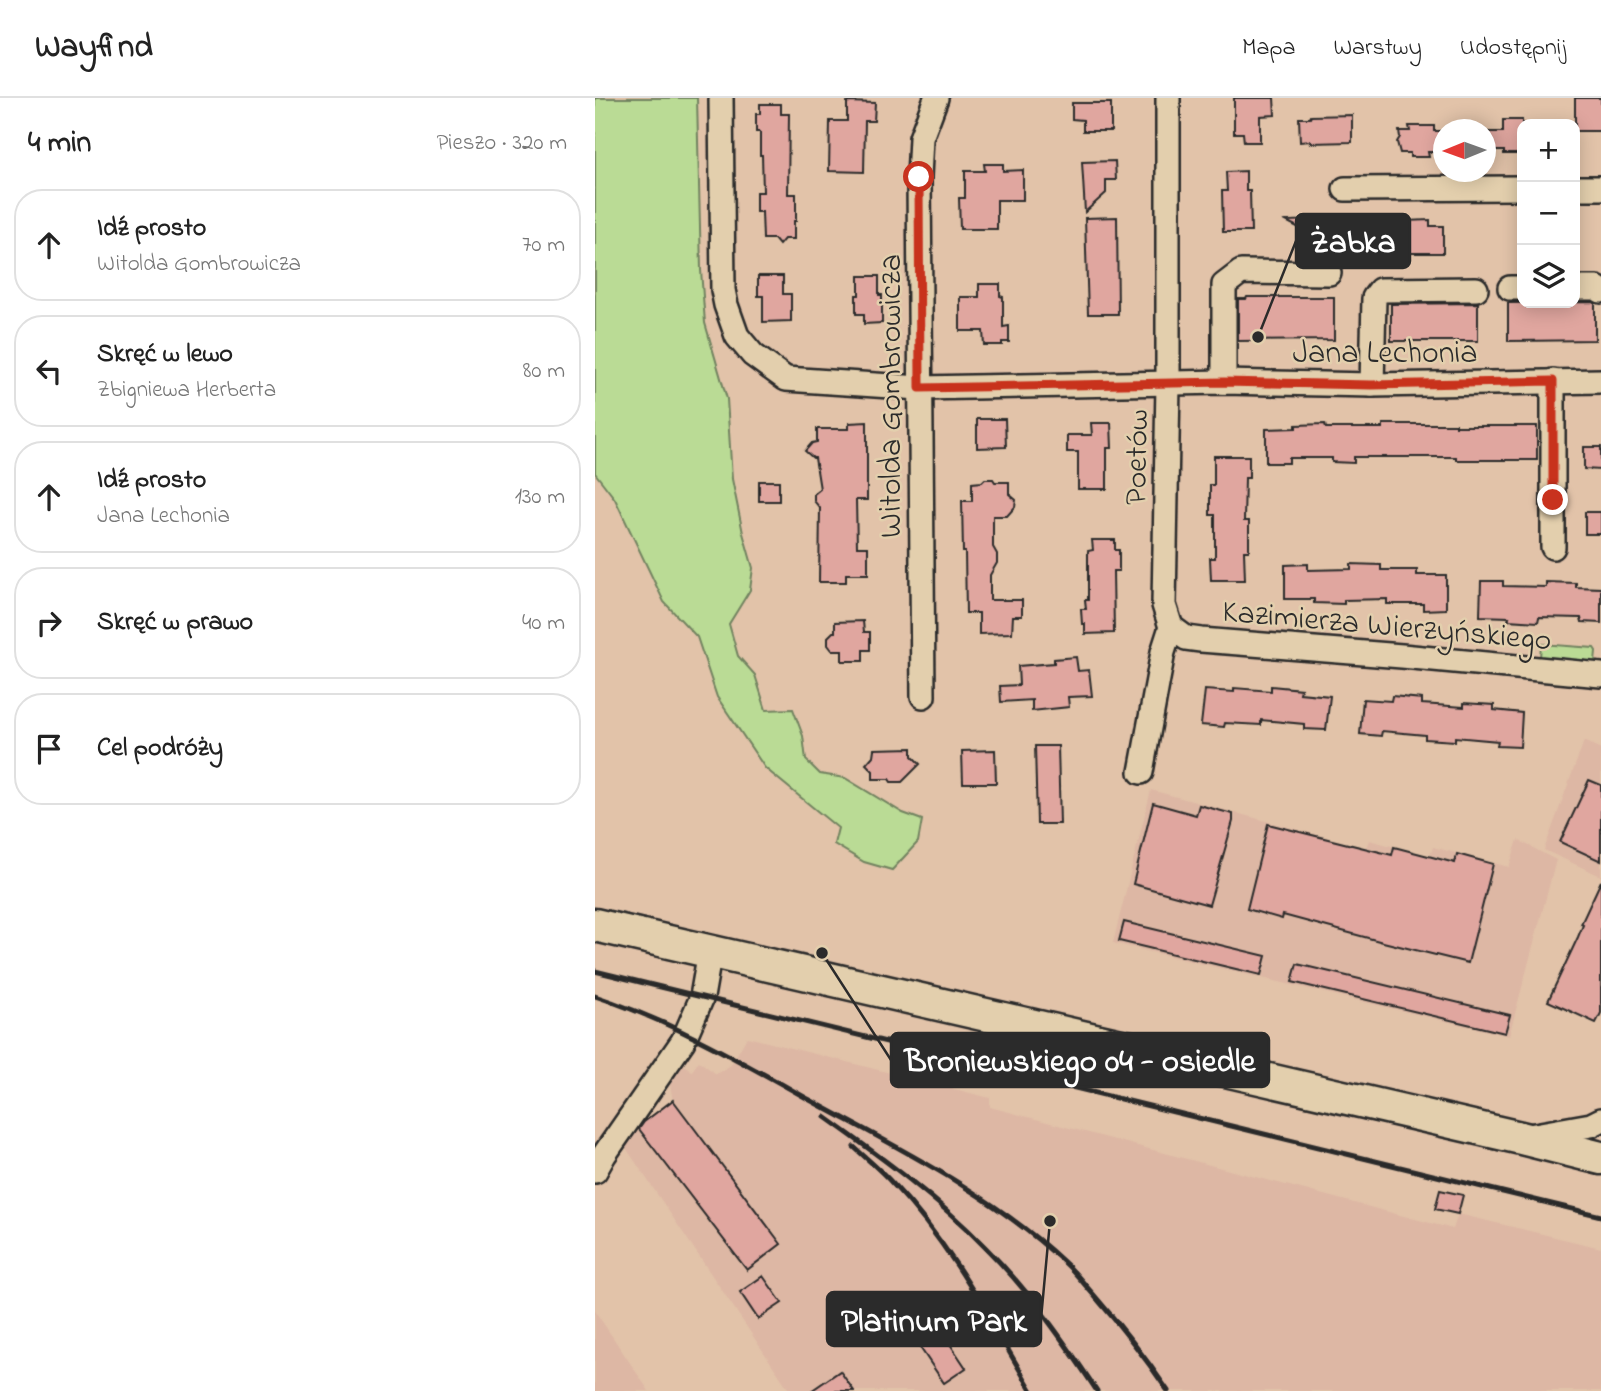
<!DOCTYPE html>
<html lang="pl">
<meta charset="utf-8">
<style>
:root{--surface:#fff;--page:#f2f2f2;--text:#222;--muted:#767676;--line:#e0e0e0}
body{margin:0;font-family:"Indie Flower",sans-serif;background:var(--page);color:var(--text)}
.controls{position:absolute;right:21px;top:21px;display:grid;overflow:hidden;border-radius:14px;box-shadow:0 4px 18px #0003}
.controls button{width:63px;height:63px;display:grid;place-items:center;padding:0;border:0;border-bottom:2px solid var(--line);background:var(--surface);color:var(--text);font:35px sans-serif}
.compass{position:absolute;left:838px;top:21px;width:63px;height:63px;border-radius:50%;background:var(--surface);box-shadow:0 4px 18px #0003;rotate:269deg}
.stop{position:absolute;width:21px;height:21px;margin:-16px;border:5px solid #c8321e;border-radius:50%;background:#fff}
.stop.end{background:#c8321e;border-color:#fff;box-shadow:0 2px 7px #0008}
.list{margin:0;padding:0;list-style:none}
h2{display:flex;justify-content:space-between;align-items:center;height:91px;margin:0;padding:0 28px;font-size:30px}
h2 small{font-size:23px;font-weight:400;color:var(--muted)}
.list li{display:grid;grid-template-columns:46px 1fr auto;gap:21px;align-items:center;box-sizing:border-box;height:112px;margin:0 14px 14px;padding:0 14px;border:2px solid var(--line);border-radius:28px}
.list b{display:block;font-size:26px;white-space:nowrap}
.list p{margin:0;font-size:23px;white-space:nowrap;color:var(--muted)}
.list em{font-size:23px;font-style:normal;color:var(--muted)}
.icon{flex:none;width:38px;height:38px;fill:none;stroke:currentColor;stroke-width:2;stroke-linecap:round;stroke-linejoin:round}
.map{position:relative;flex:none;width:1006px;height:1293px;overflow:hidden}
header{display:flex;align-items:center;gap:42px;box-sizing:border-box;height:98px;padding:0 35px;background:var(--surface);border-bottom:2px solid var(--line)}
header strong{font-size:33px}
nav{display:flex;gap:38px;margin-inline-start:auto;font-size:24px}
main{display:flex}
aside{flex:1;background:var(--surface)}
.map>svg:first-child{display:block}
.built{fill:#ddb7a4}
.green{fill:#badb95;stroke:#728360;stroke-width:2}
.building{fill:#e0a69f;stroke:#2b2b2b;stroke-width:2}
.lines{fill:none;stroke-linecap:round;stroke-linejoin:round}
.street-casing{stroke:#2b2b2b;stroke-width:28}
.secondary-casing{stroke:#2b2b2b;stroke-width:37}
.street{stroke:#e3cfad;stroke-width:23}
.secondary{stroke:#e3cfad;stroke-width:32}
.rail{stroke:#2b2b2b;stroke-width:5}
.route{stroke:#c8321e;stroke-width:9}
.labels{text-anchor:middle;stroke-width:5;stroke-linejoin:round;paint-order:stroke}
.street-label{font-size:32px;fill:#2b2b2b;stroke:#e3cfad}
.leader{fill:none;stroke:#2b2b2b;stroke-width:2.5}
.callout-dot{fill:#2b2b2b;stroke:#e3cfad;stroke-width:2.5}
.callout{fill:#2b2b2b;stroke:#2b2b2b;stroke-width:2.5}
.callout-label{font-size:33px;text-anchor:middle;font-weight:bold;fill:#fff}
</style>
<header>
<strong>Wayfind</strong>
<nav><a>Mapa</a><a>Warstwy</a><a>Udostępnij</a></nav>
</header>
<main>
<aside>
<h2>4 min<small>Pieszo · 320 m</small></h2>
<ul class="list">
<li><svg class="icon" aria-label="ahead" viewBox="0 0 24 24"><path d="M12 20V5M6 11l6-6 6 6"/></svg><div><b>Idź prosto</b><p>Witolda Gombrowicza</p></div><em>70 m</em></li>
<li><svg class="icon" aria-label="left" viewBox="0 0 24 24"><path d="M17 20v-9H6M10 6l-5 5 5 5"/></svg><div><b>Skręć w lewo</b><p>Zbigniewa Herberta</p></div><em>80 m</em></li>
<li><svg class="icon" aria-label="ahead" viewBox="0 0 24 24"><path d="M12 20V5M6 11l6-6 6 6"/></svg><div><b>Idź prosto</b><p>Jana Lechonia</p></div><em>130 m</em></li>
<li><svg class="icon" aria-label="right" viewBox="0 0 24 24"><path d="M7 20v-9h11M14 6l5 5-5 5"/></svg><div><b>Skręć w prawo</b></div><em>40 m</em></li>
<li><svg class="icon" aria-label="arrive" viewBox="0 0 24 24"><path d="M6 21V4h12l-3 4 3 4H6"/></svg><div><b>Cel podróży</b></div></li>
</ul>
</aside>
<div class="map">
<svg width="1006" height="1293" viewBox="0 0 1006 1293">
<rect width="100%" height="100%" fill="#e2c3a9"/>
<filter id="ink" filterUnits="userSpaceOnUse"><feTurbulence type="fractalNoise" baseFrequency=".0143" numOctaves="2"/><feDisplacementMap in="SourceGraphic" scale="14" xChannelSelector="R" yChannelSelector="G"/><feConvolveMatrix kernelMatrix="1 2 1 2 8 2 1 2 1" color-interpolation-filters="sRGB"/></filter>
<g filter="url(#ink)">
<g class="built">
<path d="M989 643 1006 651V778L949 752Z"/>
<path d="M556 692 771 750 774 742 835 758 838 749 914 769 923 742 961 762 914 938 518 845Z"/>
<path d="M152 939 395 1000V1009L858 1131 863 1116 1006 1150V1293H195L29 1047 43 1029 78 1003 74 981 87 965 97 973 104 963 121 976 136 967Z"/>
<path d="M0 1213 54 1293H0Z"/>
</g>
<g class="green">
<path d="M0 0H102L106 172 110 225 132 301 137 381 148 435 158 470 155 492 134 526 143 558 160 577 171 612 198 611 208 638 211 662 225 676 250 680 308 715 327 722 323 744 297 772 269 764 239 746 243 730 170 670 122 599 102 539 69 504 20 401 0 375Z"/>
<path d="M946 546 999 550 1001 553 1000 564 945 560Z"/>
</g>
<g class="building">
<path d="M639 0H679L680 17 665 18V44H649L648 35H639Z"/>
<rect x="980" y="0" width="26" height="33"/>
<path d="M252 4 280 5 279 23H270L269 74 234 73 235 23H252Z"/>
<path d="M477 5H516V33H488V22L477 21Z"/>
<path d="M165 6H186V16H194L193 96H201V123H199V141H189L184 147 179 141H168L167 114H161V94H168L167 57H165V34H161V16H165Z"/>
<path d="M757 17V44L716 45V43L705 44 704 20H715L716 18Z"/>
<path d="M908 22H927V56H909V53H891V34H908Z"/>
<path d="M814 28H839V33H849V54H833L834 59H815V55H805L802 44 805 39 804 33H815Z"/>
<path d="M520 63 521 82H511V95L490 114 487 64Z"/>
<path d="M389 66H408V73L428 72V102H402V131H365L364 100H370V73H390Z"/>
<path d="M651 73V93H655L656 134H628L627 93H632L631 74Z"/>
<path d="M522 119 523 216H493L490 120Z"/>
<path d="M751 121 766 122V130H797V128H810V123L835 122V128H848V155H787V149L715 151 714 135 691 123Z"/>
<path d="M163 178H188V196H196V223L168 224V198H163Z"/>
<path d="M264 178H284V197H287V225L269 226V216H261V197H264Z"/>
<path d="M384 186H405V198L408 199V229L414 228V244H407V247H389L388 233H365V199H384Z"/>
<path d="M652 199H739V242L643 243V201H651Z"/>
<path d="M997 204 1000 205V242L913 243V205Z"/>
<path d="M883 205V243H796V206Z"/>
<path d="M382 321H410L411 349 382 350Z"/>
<path d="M272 324V402H261L262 449H273V476H251V484H224L225 410 219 403V396L225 391 220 360H218L210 353 217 345 222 344V331H254V325Z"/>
<path d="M496 325H516L517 350H512V391H483V354H472V337H497Z"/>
<path d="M730 326 731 330H788V326H861V328H942V362H861V359H759V365L737 364V360H694V365H671V331L701 330V327Z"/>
<path d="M989 349H1006V372L989 371Z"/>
<path d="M619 358H654V380H650L649 423H654V453H649L650 482H616L615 460H620V417H615V387H619Z"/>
<path d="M390 381H398L400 384H414V396L421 402 420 409 412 418H398V449L402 456V465L395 477V502H427V518H418L417 535 384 536V515H371L370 454H368L367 403H377V385L387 384Z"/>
<rect x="164" y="383" width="20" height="20"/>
<rect x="990" y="414" width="16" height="22"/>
<path d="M497 442H520V452H524V473H518L519 535 490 536V526H487L486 511H491L490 502H493V453L498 452Z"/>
<path d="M713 466V472L756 471V466L786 467V472H822V477H851V511L828 512V506H792V501L749 502V506L719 505V501H690V467Z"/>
<path d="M886 483H908V488L951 489V484L981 485V489L1006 490V525L987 524 986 520 944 519 943 524 913 522 914 519 885 518Z"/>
<path d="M268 523 269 534H275V552H268V563H247V552H237L233 547V539L238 534H240V524Z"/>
<path d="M481 559 483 573 494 572 497 598 473 599 474 609 437 613V602L406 604 405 588 424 587 423 568 459 565V561Z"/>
<path d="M676 588 706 591 705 595 735 598 731 632 709 631V626L666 622V627L630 625 629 629 606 627 610 592 639 594V590L676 593Z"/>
<path d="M797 598 827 601V606L869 609V605L899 607V612L927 615 925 649 902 648 903 643 860 639V643L830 641V637L787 633 786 638 765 636 768 601 796 603Z"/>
<path d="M440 648H463L465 726H442Z"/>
<path d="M317 650V658L325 666 307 684H296L294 681H278V673L271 666 278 658 279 651Z"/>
<path d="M400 652 401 685H368L367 653Z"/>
<path d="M994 682 1006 687V763L965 744Z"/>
<path d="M558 705 601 717 604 707 638 716V723L614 807 538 786Z"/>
<path d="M673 726 797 757 799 749 860 765 862 756 898 766 873 865 788 844 688 817 687 821 652 811Z"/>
<path d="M1006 783V915L1001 925 953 903 983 839 988 827 986 826Z"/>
<path d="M529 824 671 858 666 877 524 843Z"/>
<path d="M702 866 915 917 910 935 697 884Z"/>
<path d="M78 1002 186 1146 152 1172 44 1031 49 1024Z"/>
<path d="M845 1092 868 1097 863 1116 840 1111Z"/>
<path d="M168 1178 187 1205 163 1221 145 1194Z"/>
<path d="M341 1225 371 1270 349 1285 318 1239Z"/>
<path d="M245 1273 259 1293H216Z"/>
</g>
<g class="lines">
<g class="street-casing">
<g id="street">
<path d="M126 0 128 192 131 207 142 238 158 257 191 281 325 290 629 284 777 287 1006 283"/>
<path d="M980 90H1006"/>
<path d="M750 91 927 90"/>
<path d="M915 190H927"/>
<path d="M980 190H1002L1006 193"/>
<path d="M958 283V449"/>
<path d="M629 284V187L646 174 734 175"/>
<path d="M777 287 779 200 785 192 881 191"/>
<path d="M576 529 591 540 606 542 807 558 1006 577"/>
<path d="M328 598 324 79 326 40 341 0"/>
<path d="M546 674 568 554 576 529 569 507 573 286V0"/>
<path d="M934 1038 996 1027 1006 1022"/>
<path d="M0 1073 9 1057 88 943 107 899 115 853"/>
</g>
</g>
<g class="secondary-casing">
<path id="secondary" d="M0 827 926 1040 1006 1060"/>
</g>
<use href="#street" class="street"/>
<use href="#secondary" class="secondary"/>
<g class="rail">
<path d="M0 873 1006 1118"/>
<path d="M0 898C76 923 145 963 215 1002 303 1050 396 1095 470 1165 480 1174 489 1186 498 1196 525 1227 550 1259 573 1293"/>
<path d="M230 1019C286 1059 343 1100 391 1150 434 1193 469 1243 502 1293"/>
<path d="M259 1049C273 1062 287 1073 299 1087 356 1147 395 1222 437 1293"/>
</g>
</g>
</g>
<g class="lines" filter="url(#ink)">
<path class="route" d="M324 79 325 290 629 284 777 287 958 283V402"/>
</g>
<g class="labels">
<g class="street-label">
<text x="790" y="264">Jana Lechonia</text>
<text transform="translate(294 298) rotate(-90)" y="11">Witolda Gombrowicza</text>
<text transform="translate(540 359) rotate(-89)" y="11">Poetów</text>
<text transform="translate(792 526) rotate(5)" y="11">Kazimierza Wierzyńskiego</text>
</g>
</g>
<path class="leader" d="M663 239L701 143M227 855L296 962M455 1123L446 1221"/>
<g class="callout-dot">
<circle cx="663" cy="239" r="7"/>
<circle cx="227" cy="855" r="7"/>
<circle cx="455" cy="1123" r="7"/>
</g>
<g class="callout">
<rect x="701" y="116" width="114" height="54" rx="7"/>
<rect x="296" y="935" width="378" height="54" rx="7"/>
<rect x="232" y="1194" width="214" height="54" rx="7"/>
</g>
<g class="callout-label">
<text x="758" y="154">Żabka</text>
<text x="485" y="973">Broniewskiego 04 - osiedle</text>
<text x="339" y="1233">Platinum Park</text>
</g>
</svg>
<div class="controls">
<button>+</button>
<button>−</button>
<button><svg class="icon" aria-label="layers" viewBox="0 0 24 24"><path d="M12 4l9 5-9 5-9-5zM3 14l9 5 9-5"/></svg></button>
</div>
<svg class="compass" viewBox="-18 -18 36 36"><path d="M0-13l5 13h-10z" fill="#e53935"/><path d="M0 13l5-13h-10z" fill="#767676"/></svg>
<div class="stop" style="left:324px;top:79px"></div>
<div class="stop end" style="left:958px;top:402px"></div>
</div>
</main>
